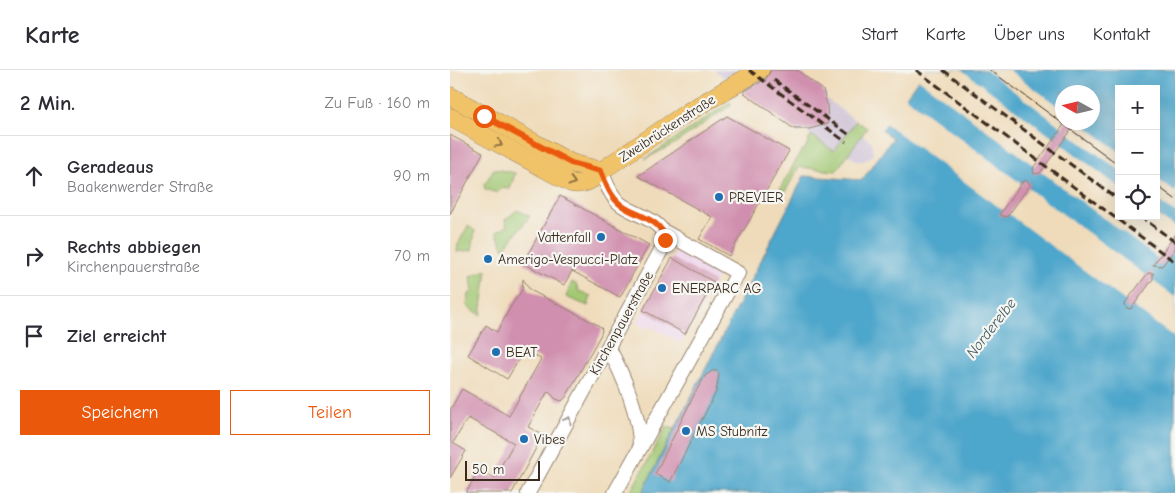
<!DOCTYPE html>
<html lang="de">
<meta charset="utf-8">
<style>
:root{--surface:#fff;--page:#f2f2f3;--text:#2b2b33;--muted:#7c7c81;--line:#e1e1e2;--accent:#ea580c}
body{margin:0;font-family:"Comic Neue",sans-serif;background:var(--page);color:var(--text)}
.controls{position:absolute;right:15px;top:15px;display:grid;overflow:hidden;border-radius:0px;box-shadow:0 5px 20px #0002}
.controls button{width:45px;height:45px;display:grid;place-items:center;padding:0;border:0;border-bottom:1px solid var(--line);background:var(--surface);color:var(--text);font:25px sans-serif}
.compass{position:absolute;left:605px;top:15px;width:45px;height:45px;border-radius:50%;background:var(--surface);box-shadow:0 5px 20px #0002;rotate:278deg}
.scale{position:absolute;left:15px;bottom:12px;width:75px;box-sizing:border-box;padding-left:5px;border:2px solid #3b2a1e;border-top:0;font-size:14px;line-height:18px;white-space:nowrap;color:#3b2a1e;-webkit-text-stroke:4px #f6f6f2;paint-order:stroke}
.stop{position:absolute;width:15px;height:15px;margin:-11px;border:4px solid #ea580c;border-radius:50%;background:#fff}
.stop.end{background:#ea580c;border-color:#fff;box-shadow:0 1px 5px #0008}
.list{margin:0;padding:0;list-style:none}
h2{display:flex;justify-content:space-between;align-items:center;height:65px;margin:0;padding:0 20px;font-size:21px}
h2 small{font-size:16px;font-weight:400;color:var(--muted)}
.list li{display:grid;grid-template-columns:32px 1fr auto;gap:15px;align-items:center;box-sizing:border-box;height:80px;padding:0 20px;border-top:1px solid var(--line)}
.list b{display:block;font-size:19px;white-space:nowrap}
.list p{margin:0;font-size:16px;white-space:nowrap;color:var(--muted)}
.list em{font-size:16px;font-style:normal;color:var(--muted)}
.actions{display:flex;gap:10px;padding:15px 20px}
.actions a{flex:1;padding:11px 0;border:1px solid var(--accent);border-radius:0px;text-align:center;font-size:18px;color:var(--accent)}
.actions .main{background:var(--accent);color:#fff}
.icon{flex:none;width:28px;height:28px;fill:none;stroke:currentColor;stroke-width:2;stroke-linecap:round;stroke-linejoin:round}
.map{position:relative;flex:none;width:725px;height:423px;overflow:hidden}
header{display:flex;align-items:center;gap:30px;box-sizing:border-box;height:70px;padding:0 25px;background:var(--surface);border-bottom:1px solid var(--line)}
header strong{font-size:24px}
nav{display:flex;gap:28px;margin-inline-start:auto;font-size:18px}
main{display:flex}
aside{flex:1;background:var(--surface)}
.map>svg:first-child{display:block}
.built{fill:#edd1e9}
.industrial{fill:#ccbfd4}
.green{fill:#a3c873;stroke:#6f7948}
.water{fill:#4da6cb;stroke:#446874;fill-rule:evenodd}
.pier{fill:#efdbba}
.building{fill:#d08fae}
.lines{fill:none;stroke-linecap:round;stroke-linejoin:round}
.minor-casing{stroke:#95826c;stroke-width:16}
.major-casing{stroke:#95826c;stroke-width:19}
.minor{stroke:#fff;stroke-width:14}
.major{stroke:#f1c369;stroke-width:18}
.tram{stroke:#3b2a1e;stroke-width:1}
.rail{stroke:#3b2a1e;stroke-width:3;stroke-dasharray:8 4;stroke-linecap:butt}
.oneway{stroke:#8d6f40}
.oneway2{stroke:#a79f9a}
.route{stroke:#ea580c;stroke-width:6}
.poi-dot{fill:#1f6fb2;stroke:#f6f6f2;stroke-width:2}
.labels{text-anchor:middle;stroke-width:4.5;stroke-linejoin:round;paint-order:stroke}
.street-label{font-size:14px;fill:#3b2a1e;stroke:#f6f6f2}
.poi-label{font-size:14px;fill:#3b2a1e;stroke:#f6f6f2;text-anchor:start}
.water-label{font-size:15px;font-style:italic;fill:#425c63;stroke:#f6f6f2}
</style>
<header>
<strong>Karte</strong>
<nav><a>Start</a><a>Karte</a><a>Über uns</a><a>Kontakt</a></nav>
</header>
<main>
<aside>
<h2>2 Min.<small>Zu Fuß · 160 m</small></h2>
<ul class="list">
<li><svg class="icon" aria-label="ahead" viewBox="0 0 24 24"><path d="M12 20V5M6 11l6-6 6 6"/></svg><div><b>Geradeaus</b><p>Baakenwerder Straße</p></div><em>90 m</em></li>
<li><svg class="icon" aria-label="right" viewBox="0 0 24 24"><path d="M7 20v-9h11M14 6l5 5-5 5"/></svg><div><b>Rechts abbiegen</b><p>Kirchenpauerstraße</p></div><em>70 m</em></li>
<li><svg class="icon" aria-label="arrive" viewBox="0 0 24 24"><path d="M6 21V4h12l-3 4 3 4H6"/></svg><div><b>Ziel erreicht</b></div></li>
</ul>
<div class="actions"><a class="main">Speichern</a><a>Teilen</a></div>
</aside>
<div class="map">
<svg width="725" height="423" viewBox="0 0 725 423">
<rect width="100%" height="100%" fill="#f6f6f2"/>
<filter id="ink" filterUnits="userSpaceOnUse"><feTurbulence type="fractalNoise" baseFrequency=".02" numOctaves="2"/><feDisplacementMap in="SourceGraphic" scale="10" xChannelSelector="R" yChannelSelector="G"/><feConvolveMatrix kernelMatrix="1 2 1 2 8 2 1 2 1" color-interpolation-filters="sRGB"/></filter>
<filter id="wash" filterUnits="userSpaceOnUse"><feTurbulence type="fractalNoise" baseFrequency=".0096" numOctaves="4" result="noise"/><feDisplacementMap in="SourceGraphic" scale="20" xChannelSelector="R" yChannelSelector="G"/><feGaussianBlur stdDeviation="1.12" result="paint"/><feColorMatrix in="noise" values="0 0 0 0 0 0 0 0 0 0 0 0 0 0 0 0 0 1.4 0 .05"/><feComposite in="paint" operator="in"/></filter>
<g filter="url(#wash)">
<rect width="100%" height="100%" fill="#efdbba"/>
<path class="built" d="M229 175 272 199 231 273 200 256 198 259 187 253Z"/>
<path class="industrial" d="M264 0H347L373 20 377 24 375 28 406 51 402 57 422 72 423 85 414 91H407L387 77 384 81 354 60 349 63Z"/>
<g class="green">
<path d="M280 32 281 35 224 74 195 89Z"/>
<path d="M406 51 417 58 386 101 349 97 335 122 330 119 352 80 354 81 361 65 384 81Z"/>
<path d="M44 99 65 103 60 119 51 118 47 123 35 119 34 115Z"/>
<path d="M67 140 80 146 54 179 46 162 57 156 55 150Z"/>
<path d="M18 156 25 161 22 180 7 182 8 174Z"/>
<path d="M37 200 31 245 17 236 19 224 23 222 21 206Z"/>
<path d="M122 212 126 214 129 221 141 226 138 236 116 227Z"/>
<path d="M217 356 224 359 192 423H180Z"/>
</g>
<path class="water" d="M475 0H725V165L705 191 706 193 725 179V423H192L354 106 412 110 443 68 432 60ZM669 19H706V146H669ZM612 22H642V52L627 53 590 103H585L583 98 616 53 612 52ZM573 111 579 112 580 116 558 146H552L551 142ZM697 203 703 204V209L681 238H677L675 233Z"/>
<g class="pier">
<path d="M472 0H512L606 70 586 97 467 8Z"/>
<path d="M536 0H559L612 39V52H619L614 59Z"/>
<path d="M454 26 573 115 554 141 435 53Z"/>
<path d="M624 52 631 53 669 81V100L617 62Z"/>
<path d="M609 72 669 117V146H706V144L725 158V169L710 190 589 100Z"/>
<path d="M706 108 725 122V143L706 129Z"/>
<path d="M576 117 697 206 678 233 557 143Z"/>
<path d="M700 209 725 227V268L681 235Z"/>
</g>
<g id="blocks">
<g class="building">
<path d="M321 0H347L373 20 377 35 378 54 359 59H344L293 22 316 9Z"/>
<path d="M277 46 339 81 279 186 249 169 262 147 188 106Z"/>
<path d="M616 52H627L590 103 584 104 583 98Z"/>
<path d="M0 65 33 83 0 144Z"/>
<path d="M573 111H578L580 115 557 147 549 145Z"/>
<path d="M110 126 199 175 170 227 122 201 114 215 73 193Z"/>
<path d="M725 165V179L712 196 703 195Z"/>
<path d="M222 188 264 212 235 264 193 240Z"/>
<path d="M698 203H703V209L681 239 676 238 675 233Z"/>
<path d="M73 209 80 220 148 255 152 259 151 264 116 327 112 331 106 329 98 321 78 357 93 365 62 423H16L29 400 44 408 64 373 18 348 3 373 16 381 0 408V340L12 319 59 346 91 289 75 280 57 309 18 285 36 255 47 262 61 236 72 220Z"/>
<path d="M262 301H267L269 304 266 322 220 412 205 404 245 323 255 306Z"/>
</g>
</g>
</g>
<g filter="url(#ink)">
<use href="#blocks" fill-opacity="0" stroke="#95826c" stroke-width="1"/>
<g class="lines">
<g class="minor-casing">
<g id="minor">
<path d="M158 277C173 304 191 347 190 378"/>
<path d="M78 423 214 175C219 149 183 146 168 132 159 123 156 112 151 101"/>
<path d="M165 423 288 203 213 161"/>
</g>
</g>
<g class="major-casing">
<g id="major">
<path d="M0 26 121 93 151 101"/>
<path d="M0 47 121 113C135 116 142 110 151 101L238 42 310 0"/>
</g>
</g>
<use href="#minor" class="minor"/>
<use href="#major" class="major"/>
<g class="tram">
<path d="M540 0 669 95"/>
<path d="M706 115 725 129"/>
</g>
<g class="rail">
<path d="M299 0 396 72"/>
<path d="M466 0 725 192"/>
<path d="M493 0 669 130"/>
<path d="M324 10 401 66"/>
<path d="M690 146 725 172"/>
</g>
</g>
<defs><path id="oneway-chevron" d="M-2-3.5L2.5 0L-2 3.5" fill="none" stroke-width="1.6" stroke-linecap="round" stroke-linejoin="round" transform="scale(1.25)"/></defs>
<g class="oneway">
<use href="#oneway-chevron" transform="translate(49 74) rotate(29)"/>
<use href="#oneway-chevron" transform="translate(122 112) rotate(15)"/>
</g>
<use class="oneway2" href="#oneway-chevron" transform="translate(118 350) rotate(-61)"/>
</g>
<g class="lines" filter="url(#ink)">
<path class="route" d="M34 46 121 93 151 101C156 114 160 126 171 135 185 146 213 149 215 170"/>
</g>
<g class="poi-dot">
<circle cx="269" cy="127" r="5"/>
<circle cx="151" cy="167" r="5"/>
<circle cx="38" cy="189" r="5"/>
<circle cx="212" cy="218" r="5"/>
<circle cx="46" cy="282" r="5"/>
<circle cx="236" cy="361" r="5"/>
<circle cx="74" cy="369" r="5"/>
</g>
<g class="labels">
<g class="street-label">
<text transform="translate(217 58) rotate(-33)" y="5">Zweibrückenstraße</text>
<text transform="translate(171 253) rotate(-61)" y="5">Kirchenpauerstraße</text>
</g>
<g class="poi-label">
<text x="279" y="132">PREVIER</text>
<text x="141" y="172" text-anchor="end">Vattenfall</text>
<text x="48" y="194">Amerigo-Vespucci-Platz</text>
<text x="222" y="223">ENERPARC AG</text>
<text x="56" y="287">BEAT</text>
<text x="246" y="366">MS Stubnitz</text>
<text x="84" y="374">Vibes</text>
</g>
<g class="water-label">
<text transform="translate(541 258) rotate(-52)" y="5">Norderelbe</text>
</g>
</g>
</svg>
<div class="controls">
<button>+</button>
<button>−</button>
<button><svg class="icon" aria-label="locate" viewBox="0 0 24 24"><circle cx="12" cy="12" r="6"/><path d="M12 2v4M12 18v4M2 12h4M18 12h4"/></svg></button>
</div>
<svg class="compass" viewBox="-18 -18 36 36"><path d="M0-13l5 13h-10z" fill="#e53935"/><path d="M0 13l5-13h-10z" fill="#7c7c81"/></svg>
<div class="scale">50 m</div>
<div class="stop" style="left:34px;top:46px"></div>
<div class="stop end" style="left:215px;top:170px"></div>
</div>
</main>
